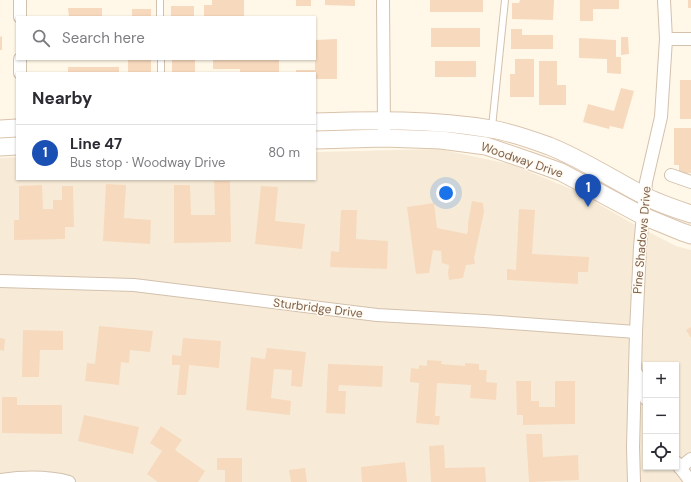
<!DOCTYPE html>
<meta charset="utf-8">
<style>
:root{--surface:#fff;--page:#f2f2f3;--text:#2b2b33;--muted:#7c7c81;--line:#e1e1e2;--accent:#0b8043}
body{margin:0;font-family:"DM Sans",sans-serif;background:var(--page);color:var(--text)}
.controls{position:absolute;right:12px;bottom:12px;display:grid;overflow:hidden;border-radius:0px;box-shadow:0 1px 3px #0004}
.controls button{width:36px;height:36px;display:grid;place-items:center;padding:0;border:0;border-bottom:1px solid var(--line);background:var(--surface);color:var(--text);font:20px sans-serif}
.you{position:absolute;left:446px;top:193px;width:14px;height:14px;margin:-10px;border:3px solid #fff;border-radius:50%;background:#1a73e8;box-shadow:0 0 0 6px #1a73e833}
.badge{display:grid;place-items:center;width:26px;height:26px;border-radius:50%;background:var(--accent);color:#fff;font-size:13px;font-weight:700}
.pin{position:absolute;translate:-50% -33px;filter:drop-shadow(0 1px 2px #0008)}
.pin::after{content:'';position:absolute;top:21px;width:14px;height:12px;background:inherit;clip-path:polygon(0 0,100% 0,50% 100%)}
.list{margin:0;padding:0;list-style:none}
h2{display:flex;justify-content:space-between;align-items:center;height:52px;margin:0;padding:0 16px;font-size:17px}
h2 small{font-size:13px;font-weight:400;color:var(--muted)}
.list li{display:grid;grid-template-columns:26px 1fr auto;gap:12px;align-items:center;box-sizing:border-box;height:56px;padding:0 16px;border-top:1px solid var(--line)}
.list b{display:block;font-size:15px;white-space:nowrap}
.list p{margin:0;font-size:13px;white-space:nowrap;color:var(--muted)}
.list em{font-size:13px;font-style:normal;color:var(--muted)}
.icon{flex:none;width:22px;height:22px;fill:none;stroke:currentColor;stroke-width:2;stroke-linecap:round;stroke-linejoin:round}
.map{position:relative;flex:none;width:691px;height:482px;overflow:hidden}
.search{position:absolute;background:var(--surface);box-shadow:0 1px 3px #0004;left:16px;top:16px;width:300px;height:44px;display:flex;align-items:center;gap:10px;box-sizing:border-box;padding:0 14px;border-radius:0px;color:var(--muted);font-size:15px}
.panel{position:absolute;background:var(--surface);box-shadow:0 1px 3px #0004;left:16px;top:72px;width:300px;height:108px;border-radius:0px}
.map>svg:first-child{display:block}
.residential{fill:#f7ebd7;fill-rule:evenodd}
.building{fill:#f7d9be}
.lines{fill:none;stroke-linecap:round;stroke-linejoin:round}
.lane-casing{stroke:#d3c1ad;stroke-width:8}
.street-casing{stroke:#d3c1ad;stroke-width:14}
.secondary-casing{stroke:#d9c3ac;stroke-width:19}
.lane{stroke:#fff;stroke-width:6}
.street{stroke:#fff;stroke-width:12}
.secondary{stroke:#fff;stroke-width:17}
.labels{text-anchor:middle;stroke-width:3;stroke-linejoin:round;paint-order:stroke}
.street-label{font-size:12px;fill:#7e5f48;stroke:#fffbf2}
</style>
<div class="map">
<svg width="691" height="482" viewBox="0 0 691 482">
<rect width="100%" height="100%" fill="#fff8e9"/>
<path class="residential" d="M439 149 513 165 576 191 630 222 676 246 691 250V482H0V158L17 157V179H315V152ZM646 365H676V467H646Z"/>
<g class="building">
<path d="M212 0H244V17H204V5H212Z"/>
<rect x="296" y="0" width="15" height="6"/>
<path d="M325 0H355V6L325 5Z"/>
<rect x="430" y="0" width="53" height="12"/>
<path d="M520 0H554L553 20 512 19V3H519Z"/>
<path d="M580 0H619V9H593V21H580Z"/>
<rect x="688" y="0" width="3" height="8"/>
<rect x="171" y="6" width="23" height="11"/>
<path d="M68 8H102V17H69Z"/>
<rect x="132" y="9" width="19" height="8"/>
<rect x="431" y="28" width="49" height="19"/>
<path d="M511 29H522V35H553V49H511Z"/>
<path d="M2 36V50H0V37Z"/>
<path d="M621 37H628L629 54 621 55Z"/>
<path d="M579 38 616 40V57H621V74L607 73V59L579 58Z"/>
<path d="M337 39V79H315V73H296V70H315V40Z"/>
<rect x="128" y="59" width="23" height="14"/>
<rect x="172" y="59" width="23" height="14"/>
<path d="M213 59H279V73H240V69H213Z"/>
<path d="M515 59H534V97H510V74H515Z"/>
<rect x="435" y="61" width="41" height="16"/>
<path d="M539 61H557V85H566V105H539Z"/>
<rect x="68" y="67" width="51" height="6"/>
<rect x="680" y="80" width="11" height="39"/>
<path d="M621 88 634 91 623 129 610 126 609 129 583 122 588 104 614 111Z"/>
<path d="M674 128H691V173H679V165H674Z"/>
<path d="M214 181H230L231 242 174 243V185H190L191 215H215Z"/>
<path d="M106 184 126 185 124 218 151 220 150 244 103 241Z"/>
<path d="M42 185 43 209H53V200H62V186H73L74 227H65V239L14 240V220H19V186Z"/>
<path d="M261 186 278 187 275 221 305 224 302 249 255 244Z"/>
<path d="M472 201 483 203 484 212 474 258 475 264 466 265 463 278 449 280 448 273 449 265 442 263 441 251 433 250 429 273 416 274 407 207 434 203 437 228 467 234 468 230V223Z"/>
<path d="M519 209 535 210 532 254 589 257 588 272H578V284L507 280V269L516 270Z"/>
<path d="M341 210H357L356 239 388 241 387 269 330 267 331 251 339 252Z"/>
<path d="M99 326 153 331 150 352 130 350 129 363 121 362 119 385 85 381 87 363 95 364Z"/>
<path d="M691 327V338L686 330Z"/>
<path d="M23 330 63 331V350H40L39 377H22Z"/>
<path d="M0 338 5 339 4 351 0 350Z"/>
<path d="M183 338 221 341 219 368 189 365 186 395H177L180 365H172V355L181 356Z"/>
<path d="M267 348 306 352 302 387 291 386 292 370 274 369 271 398 291 401 290 415 246 410 251 357 265 359Z"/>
<path d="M427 360 442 361 441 364 465 366V363L479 364V370H487L486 382 497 383 496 400 470 398 471 385 437 383 435 416H440L439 425 416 423 419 383 410 382 411 368 419 369V365L427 366Z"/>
<path d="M328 364 383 366 382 387 339 385 338 391H346L345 414 326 413Z"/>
<path d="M516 381H531V401H539V407H555V381H575V424L523 425V415H517Z"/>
<path d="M2 397H17V405H62V434L2 433Z"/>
<path d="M84 415 139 427 133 454 78 441Z"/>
<path d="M161 426 182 440 175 450 205 471 198 482H158L147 474 162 451 150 443Z"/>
<path d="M526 434H542L543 457 578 455 579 480 529 482Z"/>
<path d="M444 445 445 468 485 467 486 482H431L429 446Z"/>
<path d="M217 458H242V482H225V470H217Z"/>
<path d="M405 462 407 482H362L361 467Z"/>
<path d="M305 468 307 482H291L289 470Z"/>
</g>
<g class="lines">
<g class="lane-casing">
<g id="lane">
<path d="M160 0V17"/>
<path d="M161 59V73"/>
<path d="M492 127 505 0"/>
</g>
</g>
<g class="street-casing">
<g id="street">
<path d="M383 0 384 129"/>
<path d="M20 17V0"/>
<path d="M666 39H691"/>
<path d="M20 73V59"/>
<path d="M671 175 691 182"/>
<path d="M0 281 134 285 377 315 484 321 636 332"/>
<path d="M637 374 646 399"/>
<path d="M676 462 691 482"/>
<path d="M680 468 691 459"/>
<path d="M0 480C22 477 47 476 69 482"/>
<path d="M634 482 633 447 636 332 640 247 646 182 661 117 666 39 664 0"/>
</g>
</g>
<g class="secondary-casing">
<g id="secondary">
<path d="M315 122C374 120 432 119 491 129 510 132 530 139 549 146 582 159 612 179 643 195 657 203 676 209 691 214"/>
<path d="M0 129 17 128"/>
<path d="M315 140 384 138 441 140 486 146 533 162 561 172 643 216 682 232 691 235"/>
<path d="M0 147 17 146"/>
</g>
</g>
<use href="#lane" class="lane"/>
<use href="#street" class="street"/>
<use href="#secondary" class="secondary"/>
</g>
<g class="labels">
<g class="street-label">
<text transform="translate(522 160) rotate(19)" y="4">Woodway Drive</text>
<text transform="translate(642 240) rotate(-85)" y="4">Pine Shadows Drive</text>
<text transform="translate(318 308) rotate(7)" y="4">Sturbridge Drive</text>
</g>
</g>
</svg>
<div class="controls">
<button>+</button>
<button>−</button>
<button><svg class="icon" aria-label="locate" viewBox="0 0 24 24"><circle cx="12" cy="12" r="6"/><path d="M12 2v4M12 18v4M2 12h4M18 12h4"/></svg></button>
</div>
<div class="you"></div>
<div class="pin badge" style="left:588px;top:207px;background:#1a4fb4">1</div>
<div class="search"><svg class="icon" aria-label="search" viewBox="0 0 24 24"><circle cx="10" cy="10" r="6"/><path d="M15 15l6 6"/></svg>Search here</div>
<section class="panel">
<h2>Nearby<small></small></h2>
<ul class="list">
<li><span class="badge" style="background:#1a4fb4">1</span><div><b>Line 47</b><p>Bus stop · Woodway Drive</p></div><em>80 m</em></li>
</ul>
</section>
</div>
